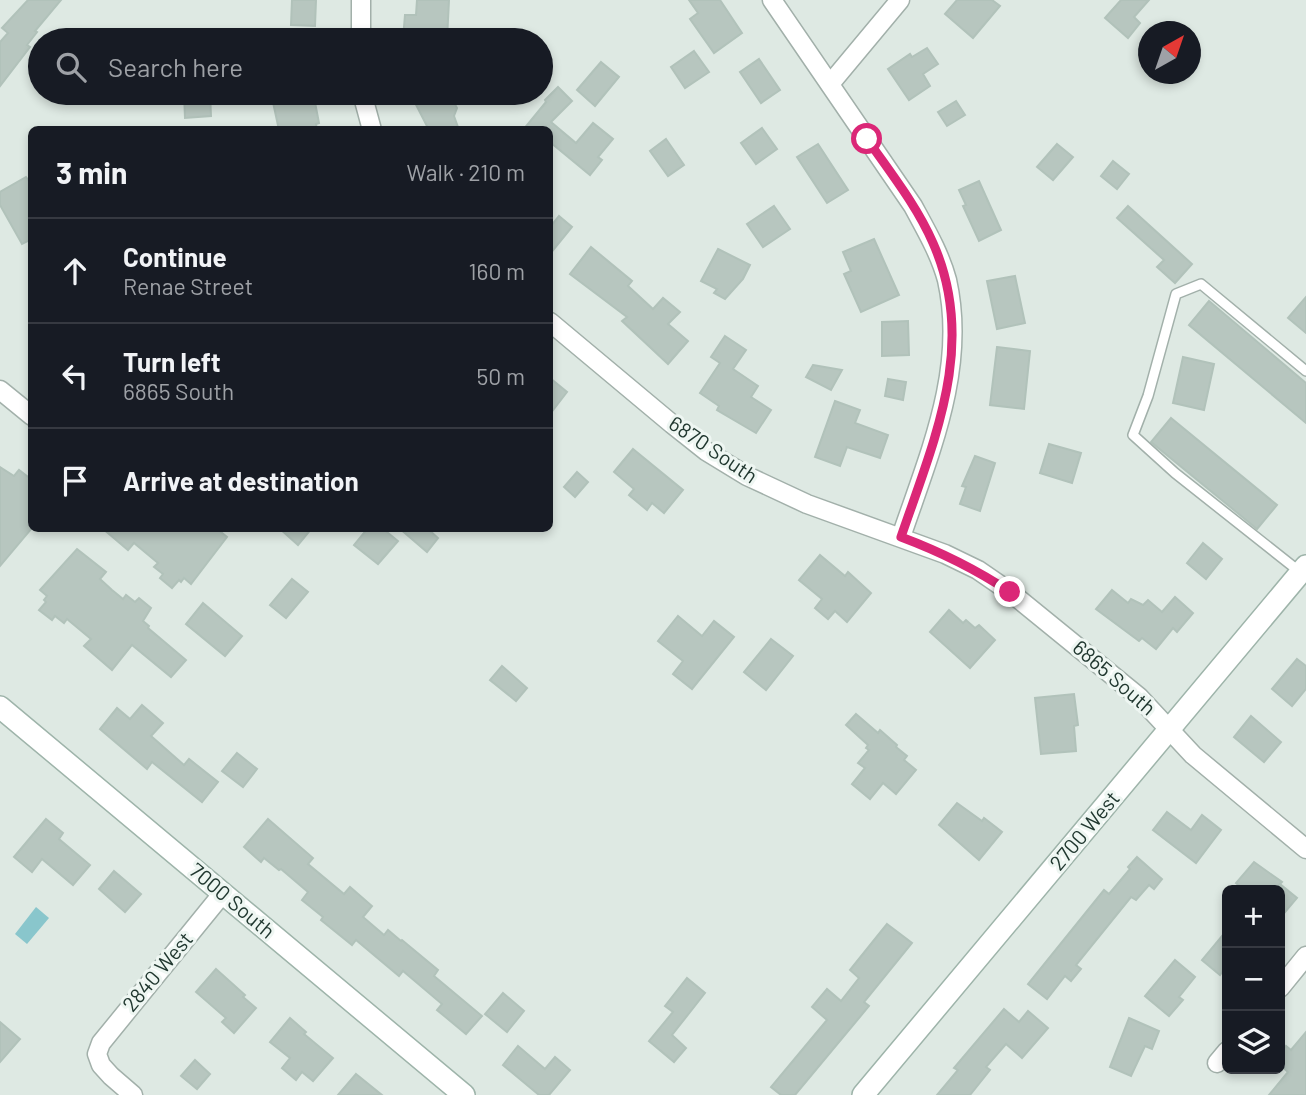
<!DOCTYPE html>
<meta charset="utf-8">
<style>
:root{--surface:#171b24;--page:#20242c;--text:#f1f3f6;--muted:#9ea1a6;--line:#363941}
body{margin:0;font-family:Barlow,sans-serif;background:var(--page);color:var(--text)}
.controls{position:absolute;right:21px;bottom:21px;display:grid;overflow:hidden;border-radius:10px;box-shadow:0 4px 10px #0003}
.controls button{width:63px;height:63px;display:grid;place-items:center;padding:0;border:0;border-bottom:2px solid var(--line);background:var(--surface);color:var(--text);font:35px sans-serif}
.compass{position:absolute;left:1138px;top:21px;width:63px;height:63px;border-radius:50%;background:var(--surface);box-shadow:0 4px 10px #0003;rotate:40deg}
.stop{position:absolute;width:21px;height:21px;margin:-16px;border:5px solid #db2777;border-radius:50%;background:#fff}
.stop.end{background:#db2777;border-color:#fff;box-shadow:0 2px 7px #0008}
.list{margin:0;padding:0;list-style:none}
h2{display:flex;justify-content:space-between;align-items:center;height:91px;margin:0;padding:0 28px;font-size:30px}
h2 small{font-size:23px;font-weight:400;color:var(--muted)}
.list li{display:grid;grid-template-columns:46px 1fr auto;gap:21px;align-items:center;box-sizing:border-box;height:105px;padding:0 28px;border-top:2px solid var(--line)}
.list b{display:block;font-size:26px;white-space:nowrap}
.list p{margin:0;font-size:23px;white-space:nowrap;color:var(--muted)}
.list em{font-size:23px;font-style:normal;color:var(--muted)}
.icon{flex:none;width:38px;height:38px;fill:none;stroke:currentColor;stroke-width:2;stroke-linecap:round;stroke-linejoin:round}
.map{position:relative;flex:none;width:1306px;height:1095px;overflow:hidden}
.search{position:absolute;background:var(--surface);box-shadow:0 4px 10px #0003;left:28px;top:28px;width:525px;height:77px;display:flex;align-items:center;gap:18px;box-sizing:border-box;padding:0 24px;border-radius:38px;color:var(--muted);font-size:26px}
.panel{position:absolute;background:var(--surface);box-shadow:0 4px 10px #0003;left:28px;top:126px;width:525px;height:406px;border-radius:10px}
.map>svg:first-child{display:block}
.water{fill:#89c6cc}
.building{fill:#b7c6bf;stroke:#b1c2ba;stroke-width:2}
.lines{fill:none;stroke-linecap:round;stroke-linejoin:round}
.lane-casing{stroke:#a2b0aa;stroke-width:12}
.street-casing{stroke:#a2b0aa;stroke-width:21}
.secondary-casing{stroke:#9eb4aa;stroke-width:24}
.lane{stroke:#fff;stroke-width:9}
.street{stroke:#fff;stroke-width:18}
.secondary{stroke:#fff;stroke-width:21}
.route{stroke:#db2777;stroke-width:9}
.labels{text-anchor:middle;stroke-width:6;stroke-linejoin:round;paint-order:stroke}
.street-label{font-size:21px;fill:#213830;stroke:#eef6f2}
</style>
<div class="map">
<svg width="1306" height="1095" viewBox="0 0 1306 1095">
<rect width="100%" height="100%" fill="#dee9e3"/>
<path class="water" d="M36 907 49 918 27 944 15 934Z"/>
<g class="building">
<path d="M28 0H61L35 31 37 32 27 45 30 47 0 86V42L8 33 2 28Z"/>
<path d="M292 0H316L315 26 291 25Z"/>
<path d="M417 0H449L447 40 403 39 405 15H416Z"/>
<path d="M689 0H720L742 33 714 53 690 19 698 13Z"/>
<path d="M957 0H992L1000 6 973 38 945 14Z"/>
<path d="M1121 0H1149L1134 17 1140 23 1128 38 1105 18Z"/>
<path d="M927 48 938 64 923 74 930 86 909 100 888 69 910 54 912 57Z"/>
<path d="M694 51 709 72 685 88 671 67Z"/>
<path d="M759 59 780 90 761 103 740 72Z"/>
<path d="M601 62 619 77 595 106 577 90Z"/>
<path d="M558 87 572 101 551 122 576 143 593 123 613 139 598 157 602 160 590 175 550 142V130H523L546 102 545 100Z"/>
<path d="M184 93H210L211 116 185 118Z"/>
<path d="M271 93H310L311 97H314L319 123 316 124 317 130H279Z"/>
<path d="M410 93H449L457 108 454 116 459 130H429Z"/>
<path d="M956 101 965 115 947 126 938 112Z"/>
<path d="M762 128 777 149 756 164 741 143Z"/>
<path d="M666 139 684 165 668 176 650 151Z"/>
<path d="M818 144 848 190 827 203 797 157Z"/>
<path d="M1057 144 1073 157 1053 180 1037 167Z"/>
<path d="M1113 161 1129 174 1117 189 1101 176Z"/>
<path d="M26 177 32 185V239L22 244 0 205V192Z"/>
<path d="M979 181 1001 230 979 241 963 206 966 205 959 190Z"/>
<path d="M774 206 790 229 763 247 747 224Z"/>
<path d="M1128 206 1192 264 1175 283 1157 267 1164 260 1117 218Z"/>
<path d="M559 216 572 227 550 254V227Z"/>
<path d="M874 239 899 295 861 312 844 274 851 271 843 252Z"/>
<path d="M591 247 632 281 628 286 653 309 663 298 680 312 668 324 688 341 668 364 622 321 627 317 570 274Z"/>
<path d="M718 249 750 265 743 279 725 299 714 293 717 289 701 281Z"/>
<path d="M1015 276 1025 323 997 329 987 281Z"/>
<path d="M1306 297V333L1288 318Z"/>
<path d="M1209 301 1306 383V423L1189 325Z"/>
<path d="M908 321 909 355 882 356V322Z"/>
<path d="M725 336 746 350 733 369 758 386 751 397 771 410 756 433 717 410 719 406 700 393 720 363 711 357Z"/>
<path d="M997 347 1030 351 1024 409 990 405Z"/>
<path d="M1183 357 1214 364 1204 410 1173 403Z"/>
<path d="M813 365 842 370 831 390 806 377Z"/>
<path d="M550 378 567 392 550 414Z"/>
<path d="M888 379 906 382 903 400 885 396Z"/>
<path d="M835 401 860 410 855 423 888 435 880 458 847 447 840 466 815 457Z"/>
<path d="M1171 418 1277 505 1257 529 1151 442Z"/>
<path d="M1049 444 1081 453 1072 483 1040 473Z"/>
<path d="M633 449 683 490 664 513 652 503 647 510 629 495 634 489 614 472Z"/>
<path d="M975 456 995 463 980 511 960 504 966 487 962 486Z"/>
<path d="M0 467 14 476 19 470 32 480V528L0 566Z"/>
<path d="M577 472 588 482 575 497 564 487Z"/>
<path d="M102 528H216L227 537 191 584 184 578 181 582 179 580 172 588 160 578 163 574 154 567 158 563 134 543 128 550Z"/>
<path d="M279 528H312L298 545Z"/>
<path d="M368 528H382L398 541 378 564 354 545Z"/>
<path d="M399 528H427L438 538 427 552Z"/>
<path d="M1203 543 1222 559 1206 579 1187 563Z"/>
<path d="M77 549 106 572 100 579 112 590 123 599 126 595 135 602 139 598 151 608 143 621 149 626 148 628 186 660 171 677 132 645 112 670 84 646 91 639 67 619 64 623 55 616 52 620 39 610 46 602 44 600 47 596 40 590Z"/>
<path d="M820 555 845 576 848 572 871 593 847 622 835 611 828 619 815 608 822 599 799 580Z"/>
<path d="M292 579 308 592 286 618 270 605Z"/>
<path d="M1112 590 1128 603 1131 599 1143 605 1148 600 1162 612 1175 597 1193 613 1177 632 1173 628 1156 649 1142 638 1139 641 1096 609Z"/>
<path d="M203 603 242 636 225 656 186 624Z"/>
<path d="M949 610 963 623 966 620 975 628 979 625 995 640 970 668 930 632Z"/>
<path d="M678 616 702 636 714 621 734 637 692 689 673 674 683 661 658 641Z"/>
<path d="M771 639 793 656 766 690 744 672Z"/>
<path d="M1297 659 1306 666V689L1292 706 1272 689Z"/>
<path d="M502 666 527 688 516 701 490 680Z"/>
<path d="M1074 694 1078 725 1074 726 1076 751 1041 754 1035 698Z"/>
<path d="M142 705 163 723 151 736 184 765 189 759 218 782 202 802 152 762 147 769 100 729 117 708 130 719Z"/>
<path d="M856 714 878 733 880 730 897 745 896 747 907 756 904 760 916 770 896 794 883 783 870 799 852 784 865 768 858 763 869 750 866 748 868 745 846 725Z"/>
<path d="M1251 716 1281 742 1264 762 1234 737Z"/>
<path d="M237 753 257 769 243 787 222 771Z"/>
<path d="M957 803 982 821 984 818 1002 832 979 860 939 825Z"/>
<path d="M1167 812 1191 830 1202 815 1221 830 1196 863 1153 830Z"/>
<path d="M46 819 63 833 59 839 90 865 73 885 42 859 32 872 14 857Z"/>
<path d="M268 819 313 858 308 864 344 894 350 887 372 906 363 917 384 935 388 930 401 941 402 940 438 970 434 976 482 1016 466 1034 437 1010 442 1004 403 971 399 976 356 940 352 945 321 920 323 917 302 900 308 892 281 869 279 870 264 858 261 862 244 847Z"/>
<path d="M1137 857 1162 879 1154 889 1149 885 1136 900 1131 897 1076 965 1081 969 1071 981 1065 976 1047 999 1028 984 1104 890 1109 894 1130 869 1128 867Z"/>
<path d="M1254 862 1282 882 1280 884 1297 898 1280 918V884L1275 890H1245L1236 883Z"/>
<path d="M114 871 141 894 125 912 99 889Z"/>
<path d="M887 924 912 943 864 1002 869 1006 795 1095H781L771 1087 827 1020 812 1007 827 989 841 1001 859 978 850 970Z"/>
<path d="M1227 930V965L1220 975 1202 960Z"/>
<path d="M1175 960 1195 977 1179 997 1183 1000 1169 1016 1145 996Z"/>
<path d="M216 969 245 995 243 997 256 1008 234 1033 222 1022 226 1018 196 992Z"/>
<path d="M687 978 705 993 672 1035 686 1048 674 1062 649 1041 673 1012 665 1006Z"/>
<path d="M503 993 524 1011 507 1032 485 1014Z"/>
<path d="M1004 1009 1019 1022 1028 1011 1048 1028 1022 1058 1006 1044 986 1067 990 1070 970 1095H937L958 1070 954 1068Z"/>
<path d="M290 1018 306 1032 304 1034 333 1058 313 1081 302 1072 296 1080 282 1068 290 1058 270 1042Z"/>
<path d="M1129 1018 1159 1031 1152 1049 1145 1046 1131 1076 1110 1067Z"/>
<path d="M0 1022 20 1039 0 1062Z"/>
<path d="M1306 1032V1095H1269L1288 1072 1280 1065V1054L1286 1046 1291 1050Z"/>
<path d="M518 1046 545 1069 555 1057 570 1070 549 1095H539L503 1065Z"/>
<path d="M195 1060 210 1074 197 1089 181 1076Z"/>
<path d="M356 1074 382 1095H338Z"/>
</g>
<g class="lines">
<g class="lane-casing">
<path id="lane" d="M1300 572 1175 473 1133 435 1148 396 1176 294 1201 284 1306 371"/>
</g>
<g class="street-casing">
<g id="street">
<path d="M772 0 913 206C926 230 940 254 947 280 967 369 929 454 901 537"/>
<path d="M361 40V0"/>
<path d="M830 84 900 0"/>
<path d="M362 93 372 130"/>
<path d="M550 322 672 424 706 451 747 476 807 504 945 554 978 570 1010 592 1139 697 1193 755 1306 849"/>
<path d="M0 390 32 416"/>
<path d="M1280 988 1306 956"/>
<path d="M1217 1063 1227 1051"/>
<path d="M133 1095 111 1076 101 1065 97 1054 101 1043 223 893"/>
</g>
</g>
<g class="secondary-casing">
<g id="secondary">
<path d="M0 707 464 1095"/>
<path d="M863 1095 1306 566"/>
</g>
</g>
<use href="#lane" class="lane"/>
<use href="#street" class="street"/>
<use href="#secondary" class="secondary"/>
</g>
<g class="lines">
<path class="route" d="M867 139C890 172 917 206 933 243 978 344 934 440 901 537 941 552 974 568 1010 592"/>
</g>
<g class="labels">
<g class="street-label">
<text transform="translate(713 450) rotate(34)" y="7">6870 South</text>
<text transform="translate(1114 678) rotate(41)" y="7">6865 South</text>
<text transform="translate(1085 831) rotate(-50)" y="7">2700 West</text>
<text transform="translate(232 901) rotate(40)" y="7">7000 South</text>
<text transform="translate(158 972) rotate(-50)" y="7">2840 West</text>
</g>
</g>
</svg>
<div class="controls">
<button>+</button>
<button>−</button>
<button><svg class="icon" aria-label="layers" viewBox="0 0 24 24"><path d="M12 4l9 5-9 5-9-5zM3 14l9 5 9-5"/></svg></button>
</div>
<svg class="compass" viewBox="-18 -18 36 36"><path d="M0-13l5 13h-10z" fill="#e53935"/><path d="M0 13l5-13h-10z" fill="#9ea1a6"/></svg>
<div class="stop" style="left:867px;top:139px"></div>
<div class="stop end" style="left:1010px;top:592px"></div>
<div class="search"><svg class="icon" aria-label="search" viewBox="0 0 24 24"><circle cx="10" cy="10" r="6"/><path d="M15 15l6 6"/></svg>Search here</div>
<section class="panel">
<h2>3 min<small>Walk · 210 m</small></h2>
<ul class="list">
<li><svg class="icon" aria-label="ahead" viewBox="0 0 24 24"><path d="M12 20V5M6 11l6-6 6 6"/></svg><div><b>Continue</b><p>Renae Street</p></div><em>160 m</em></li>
<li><svg class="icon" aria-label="left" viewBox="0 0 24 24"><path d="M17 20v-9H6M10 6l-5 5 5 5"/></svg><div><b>Turn left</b><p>6865 South</p></div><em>50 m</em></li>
<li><svg class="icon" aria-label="arrive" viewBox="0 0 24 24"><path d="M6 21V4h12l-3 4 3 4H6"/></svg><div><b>Arrive at destination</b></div></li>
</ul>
</section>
</div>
